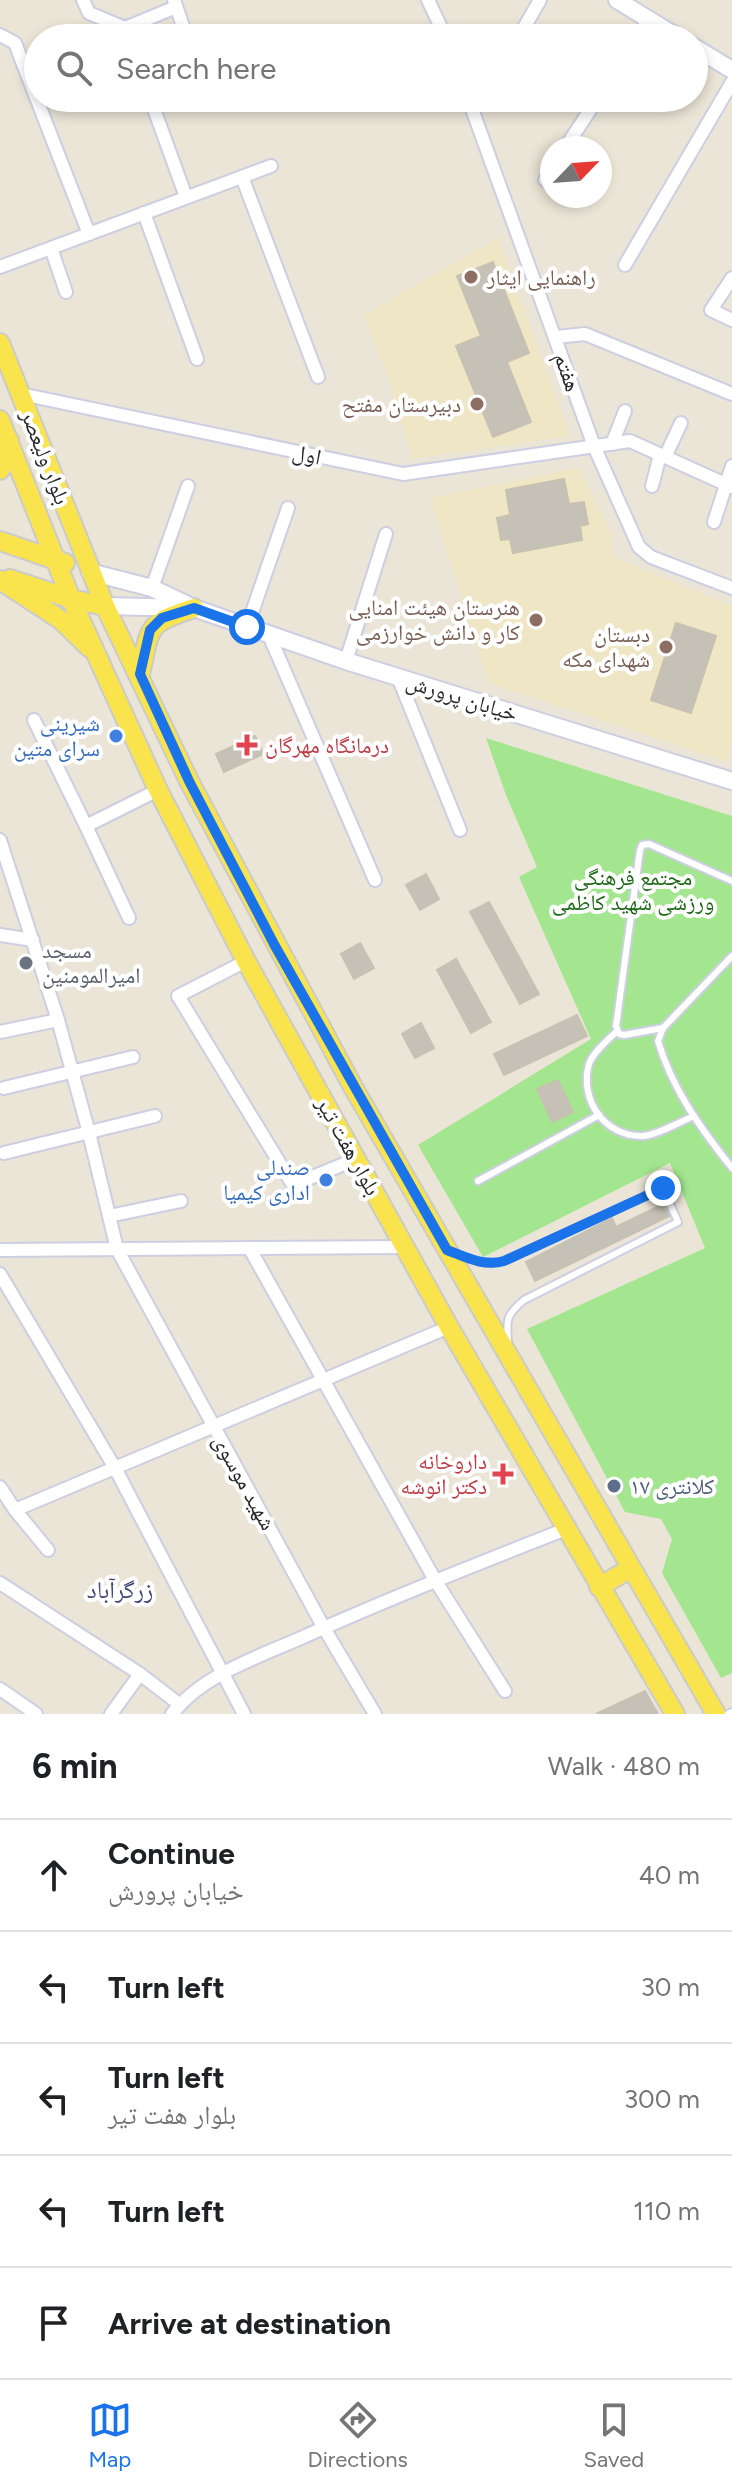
<!DOCTYPE html>
<meta charset="utf-8">
<style>
:root{--surface:#fff;--page:#f2f2f2;--text:#202124;--muted:#757577;--line:#e0e0e0;--accent:#1a73e8}
body{margin:0;font-family:Figtree,"Noto Naskh Arabic",sans-serif;background:var(--page);color:var(--text)}
.compass{position:absolute;left:540px;top:136px;width:72px;height:72px;border-radius:50%;background:var(--surface);box-shadow:0 4px 12px #0003;rotate:65deg}
.stop{position:absolute;width:24px;height:24px;margin:-18px;border:6px solid #1a73e8;border-radius:50%;background:#fff}
.stop.end{background:#1a73e8;border-color:#fff;box-shadow:0 2px 8px #0008}
.list{margin:0;padding:0;list-style:none}
h2{display:flex;justify-content:space-between;align-items:center;height:104px;margin:0;padding:0 32px;font-size:34px}
h2 small{font-size:26px;font-weight:400;color:var(--muted)}
.list li{display:grid;grid-template-columns:52px 1fr auto;gap:24px;align-items:center;box-sizing:border-box;height:112px;padding:0 32px;border-top:2px solid var(--line)}
.list b{display:block;font-size:30px;white-space:nowrap}
.list p{margin:0;font-size:26px;white-space:nowrap;color:var(--muted)}
.list em{font-size:26px;font-style:normal;color:var(--muted)}
.icon{flex:none;width:44px;height:44px;fill:none;stroke:currentColor;stroke-width:2;stroke-linecap:round;stroke-linejoin:round}
.map{position:relative;flex:none;width:732px;height:1714px;overflow:hidden}
.search{position:absolute;background:var(--surface);box-shadow:0 4px 12px #0003;left:24px;right:24px;top:24px;height:88px;display:flex;align-items:center;gap:20px;box-sizing:border-box;padding:0 28px;border-radius:44px;color:var(--muted);font-size:30px}
.sheet{height:664px;background:var(--surface)}
nav{display:flex;justify-content:space-around;align-items:center;box-sizing:border-box;height:112px;border-top:2px solid var(--line);background:var(--surface);font-size:22px;color:var(--muted)}
nav a{display:grid;justify-items:center;gap:4px}
nav .on{color:var(--accent)}
.map>svg:first-child{display:block}
.education{fill:#efe6c5}
.green{fill:#a3e68f}
.building{fill:#c6c1b7;stroke:#c6c1b1;stroke-width:2}
.lines{fill:none;stroke-linecap:round;stroke-linejoin:round}
.lane-casing{stroke:#cdcee2;stroke-width:10}
.street-casing{stroke:#cdcee2;stroke-width:16}
.secondary-casing{stroke:#cdcee2;stroke-width:20}
.primary-casing{stroke:#cbcbcb;stroke-width:22}
.lane{stroke:#fff;stroke-width:6}
.street{stroke:#fff;stroke-width:12}
.secondary{stroke:#fff;stroke-width:16}
.primary{stroke:#f9e44e;stroke-width:18}
.route{stroke:#1a73e8;stroke-width:10}
.education-dot{fill:#8d6e63;stroke:#fff;stroke-width:3}
.shop-dot{fill:#3f7fe0;stroke:#fff;stroke-width:3}
.health-dot{fill:#e0444e;stroke:#fff;stroke-width:3}
.worship-dot{fill:#6b7280;stroke:#fff;stroke-width:3}
.service-dot{fill:#5c6f8a;stroke:#fff;stroke-width:3}
.labels{text-anchor:middle;stroke-width:8;stroke-linejoin:round;paint-order:stroke}
.education-label{font-size:22px;fill:#785e54;stroke:#fff;text-anchor:end}
.street-label{font-size:22px;fill:#272727;stroke:#fff}
.shop-label{font-size:22px;fill:#366cbe;stroke:#fff;text-anchor:end}
.health-label{font-size:22px;fill:#be3a42;stroke:#fff;text-anchor:start}
.park-label{font-size:22px;fill:#1c6714;stroke:#fff}
.worship-label{font-size:22px;fill:#5b616d;stroke:#fff;text-anchor:start}
.service-label{font-size:22px;fill:#4e5e75;stroke:#fff;text-anchor:start}
.neighbourhood-label{font-size:24px;fill:#45497a;stroke:#fff}
</style>
<div class="map">
<svg width="732" height="1714" viewBox="0 0 732 1714">
<rect width="100%" height="100%" fill="#ebe5d7"/>
<g class="education">
<path d="M498 238 570 436 412 459 387 373 363 315Z"/>
<path d="M579 468 610 531 613 557 732 606V738L727 762 488 683 430 498Z"/>
</g>
<path class="green" d="M486 738 732 816V1673L721 1678 662 1573 672 1539 661 1519 625 1512 527 1329 705 1248 670 1163 483 1257 418 1145 591 1039 519 877 537 867 506 795Z"/>
<g class="building">
<path d="M493 262 529 353 507 362 531 422 493 437 456 346 481 336 457 276Z"/>
<path d="M564 479 569 504 584 502 588 524 580 526 582 540 513 553 510 539 501 540 497 518 510 515 506 490Z"/>
<path d="M676 623 716 636 691 713 651 700Z"/>
<path d="M255 736 263 754 224 772 216 754Z"/>
<path d="M426 874 439 899 420 910 406 885Z"/>
<path d="M489 902 539 994 520 1004 470 912Z"/>
<path d="M360 943 374 968 354 979 341 954Z"/>
<path d="M456 959 491 1022 471 1033 437 970Z"/>
<path d="M577 1015 587 1036 504 1075 494 1054Z"/>
<path d="M421 1023 434 1048 415 1058 402 1034Z"/>
<path d="M558 1080 573 1112 552 1122 537 1089Z"/>
<path d="M663 1204 669 1216 535 1281 526 1262 612 1218 616 1227Z"/>
<path d="M645 1691 658 1714H596Z"/>
</g>
<g class="lines">
<g class="lane-casing">
<g id="lane">
<path d="M732 956 663 1028 658 1041C672 1089 701 1129 732 1168"/>
<path d="M663 1028 624 1035 619 1034 616 1026 640 850 642 845 649 844 732 881"/>
<path d="M617 1031C608 1040 593 1052 589 1064 579 1099 604 1137 643 1136 658 1135 679 1122 694 1116"/>
<path d="M478 1181 599 1115"/>
<path d="M454 1253C470 1259 486 1266 504 1261L663 1188 678 1222 524 1300C507 1314 506 1319 508 1341"/>
<path d="M728 1714 732 1712"/>
</g>
</g>
<g class="street-casing">
<g id="street">
<path d="M83 0 89 13 125 28"/>
<path d="M174 0 187 38"/>
<path d="M428 0 446 38"/>
<path d="M125 28 176 7"/>
<path d="M0 35 15 43 89 234"/>
<path d="M518 38 540 0"/>
<path d="M637 38 649 19"/>
<path d="M150 98 186 197"/>
<path d="M468 98 594 446 639 547 651 557 732 588"/>
<path d="M565 148 598 98"/>
<path d="M242 177 318 377"/>
<path d="M545 180 552 169"/>
<path d="M144 213 197 359"/>
<path d="M51 248 66 292"/>
<path d="M625 265 732 82"/>
<path d="M0 267 271 166"/>
<path d="M732 278 711 310 732 320"/>
<path d="M556 337 585 334 732 394"/>
<path d="M21 394 403 474 630 441 732 487"/>
<path d="M612 444 625 411"/>
<path d="M665 457 681 423"/>
<path d="M652 486 660 455"/>
<path d="M714 522 732 466"/>
<path d="M152 588 188 486"/>
<path d="M247 627 288 508"/>
<path d="M269 635 375 880"/>
<path d="M346 661 386 534"/>
<path d="M398 677 460 830"/>
<path d="M34 720 86 826 158 790"/>
<path d="M86 826 129 918"/>
<path d="M0 840 58 1020 89 1133 117 1249 324 1628 375 1714"/>
<path d="M0 935 33 940"/>
<path d="M246 961 178 996 293 1185 356 1159"/>
<path d="M0 1032 58 1020"/>
<path d="M4 1088 133 1057"/>
<path d="M4 1153 155 1116"/>
<path d="M109 1216 181 1201"/>
<path d="M250 1249 435 1580 505 1691"/>
<path d="M0 1250 406 1247"/>
<path d="M0 1274 115 1468 244 1714"/>
<path d="M0 1487 15 1510 48 1550"/>
<path d="M15 1510 449 1327"/>
<path d="M0 1583 140 1674 111 1714"/>
<path d="M140 1674 179 1704"/>
<path d="M0 1689 36 1714"/>
<path d="M172 1714C202 1675 258 1657 301 1638 388 1599 477 1564 566 1529"/>
</g>
</g>
<g class="secondary-casing">
<g id="secondary">
<path d="M617 0 679 38"/>
<path d="M694 47 732 70"/>
<path d="M90 572 152 588 194 608 346 661 732 781"/>
<path d="M105 606 188 608"/>
</g>
</g>
<g class="primary-casing">
<g id="primary">
<path d="M0 343 105 606 189 781 353 1087 716 1714"/>
<path d="M0 420 71 599 158 790 246 961 449 1327 675 1714"/>
<path d="M0 470 6 457 9 440"/>
<path d="M0 541 65 563"/>
<path d="M10 579 71 599 105 606"/>
<path d="M0 580 61 620 90 648"/>
<path d="M140 674C151 626 145 624 194 608"/>
<path d="M599 1587 631 1568"/>
</g>
</g>
<use href="#lane" class="lane"/>
<use href="#street" class="street"/>
<use href="#secondary" class="secondary"/>
<use href="#primary" class="primary"/>
</g>
<g class="lines">
<path class="route" d="M247 627 194 608 162 618 150 630 140 674 189 781 275 946 447 1250C465 1257 484 1267 504 1261L663 1188"/>
</g>
<g class="education-dot">
<circle cx="471" cy="277" r="8"/>
<circle cx="477" cy="404" r="8"/>
<circle cx="536" cy="620" r="8"/>
<circle cx="666" cy="647" r="8"/>
</g>
<g class="shop-dot">
<circle cx="116" cy="736" r="8"/>
<circle cx="326" cy="1180" r="8"/>
</g>
<g class="health-dot">
<path d="M243 733h8v8h8v8h-8v8h-8v-8h-8v-8h8z"/>
<path d="M499 1462h8v8h8v8h-8v8h-8v-8h-8v-8h8z"/>
</g>
<circle class="worship-dot" cx="26" cy="963" r="8"/>
<circle class="service-dot" cx="614" cy="1486" r="8"/>
<g class="labels">
<g class="education-label">
<text x="487" y="285" text-anchor="start">راهنمایی ایثار</text>
<text x="461" y="412">دبیرستان مفتح</text>
<text x="520" y="615">هنرستان هیئت امنایی<tspan x="520" dy="25">کار و دانش خوارزمی</tspan></text>
<text x="650" y="642">دبستان<tspan x="650" dy="25">شهدای مکه</tspan></text>
</g>
<g class="street-label">
<text transform="translate(568 372) rotate(71)" y="8">هفتم</text>
<text transform="translate(307 454) rotate(12)" y="8">اول</text>
<text transform="translate(46 457) rotate(69)" y="8">بلوار ولیعصر</text>
<text transform="translate(462 697) rotate(17)" y="8">خیابان پرورش</text>
<text transform="translate(349 1146) rotate(61)" y="8">بلوار هفت تیر</text>
<text transform="translate(245 1482) rotate(61)" y="8">شهید موسوی</text>
</g>
<g class="shop-label">
<text x="100" y="731">شیرینی<tspan x="100" dy="25">سرای متین</tspan></text>
<text x="310" y="1175">صندلی<tspan x="310" dy="25">اداری کیمیا</tspan></text>
</g>
<g class="health-label">
<text x="265" y="753">درمانگاه مهرگان</text>
<text x="487" y="1469" text-anchor="end">داروخانه<tspan x="487" dy="25">دکتر انوشه</tspan></text>
</g>
<g class="park-label">
<text x="633" y="885">مجتمع فرهنگی<tspan x="633" dy="25">ورزشی شهید کاظمی</tspan></text>
</g>
<g class="worship-label">
<text x="42" y="958">مسجد<tspan x="42" dy="25">امیرالمومنین</tspan></text>
</g>
<g class="service-label">
<text x="630" y="1494">کلانتری ۱۷</text>
</g>
<g class="neighbourhood-label">
<text x="120" y="1598">زرگرآباد</text>
</g>
</g>
</svg>
<svg class="compass" viewBox="-18 -18 36 36"><path d="M0-13l5 13h-10z" fill="#e53935"/><path d="M0 13l5-13h-10z" fill="#757577"/></svg>
<div class="stop" style="left:247px;top:627px"></div>
<div class="stop end" style="left:663px;top:1188px"></div>
<div class="search"><svg class="icon" aria-label="search" viewBox="0 0 24 24"><circle cx="10" cy="10" r="6"/><path d="M15 15l6 6"/></svg>Search here</div>
</div>
<section class="sheet">
<h2>6 min<small>Walk · 480 m</small></h2>
<ul class="list">
<li><svg class="icon" aria-label="ahead" viewBox="0 0 24 24"><path d="M12 20V5M6 11l6-6 6 6"/></svg><div><b>Continue</b><p>خیابان پرورش</p></div><em>40 m</em></li>
<li><svg class="icon" aria-label="left" viewBox="0 0 24 24"><path d="M17 20v-9H6M10 6l-5 5 5 5"/></svg><div><b>Turn left</b></div><em>30 m</em></li>
<li><svg class="icon" aria-label="left" viewBox="0 0 24 24"><path d="M17 20v-9H6M10 6l-5 5 5 5"/></svg><div><b>Turn left</b><p>بلوار هفت تیر</p></div><em>300 m</em></li>
<li><svg class="icon" aria-label="left" viewBox="0 0 24 24"><path d="M17 20v-9H6M10 6l-5 5 5 5"/></svg><div><b>Turn left</b></div><em>110 m</em></li>
<li><svg class="icon" aria-label="arrive" viewBox="0 0 24 24"><path d="M6 21V4h12l-3 4 3 4H6"/></svg><div><b>Arrive at destination</b></div></li>
</ul>
</section>
<nav>
<a class="on"><svg class="icon" aria-label="map" viewBox="0 0 24 24"><path d="M3 6l6-2 6 2 6-2v14l-6 2-6-2-6 2zM9 4v14M15 6v14"/></svg>Map</a>
<a><svg class="icon" aria-label="directions" viewBox="0 0 24 24"><path d="M12 3l9 9-9 9-9-9zM9 14v-3h6M13 9l2 2-2 2"/></svg>Directions</a>
<a><svg class="icon" aria-label="saved" viewBox="0 0 24 24"><path d="M7 4h10v16l-5-4-5 4z"/></svg>Saved</a>
</nav>
